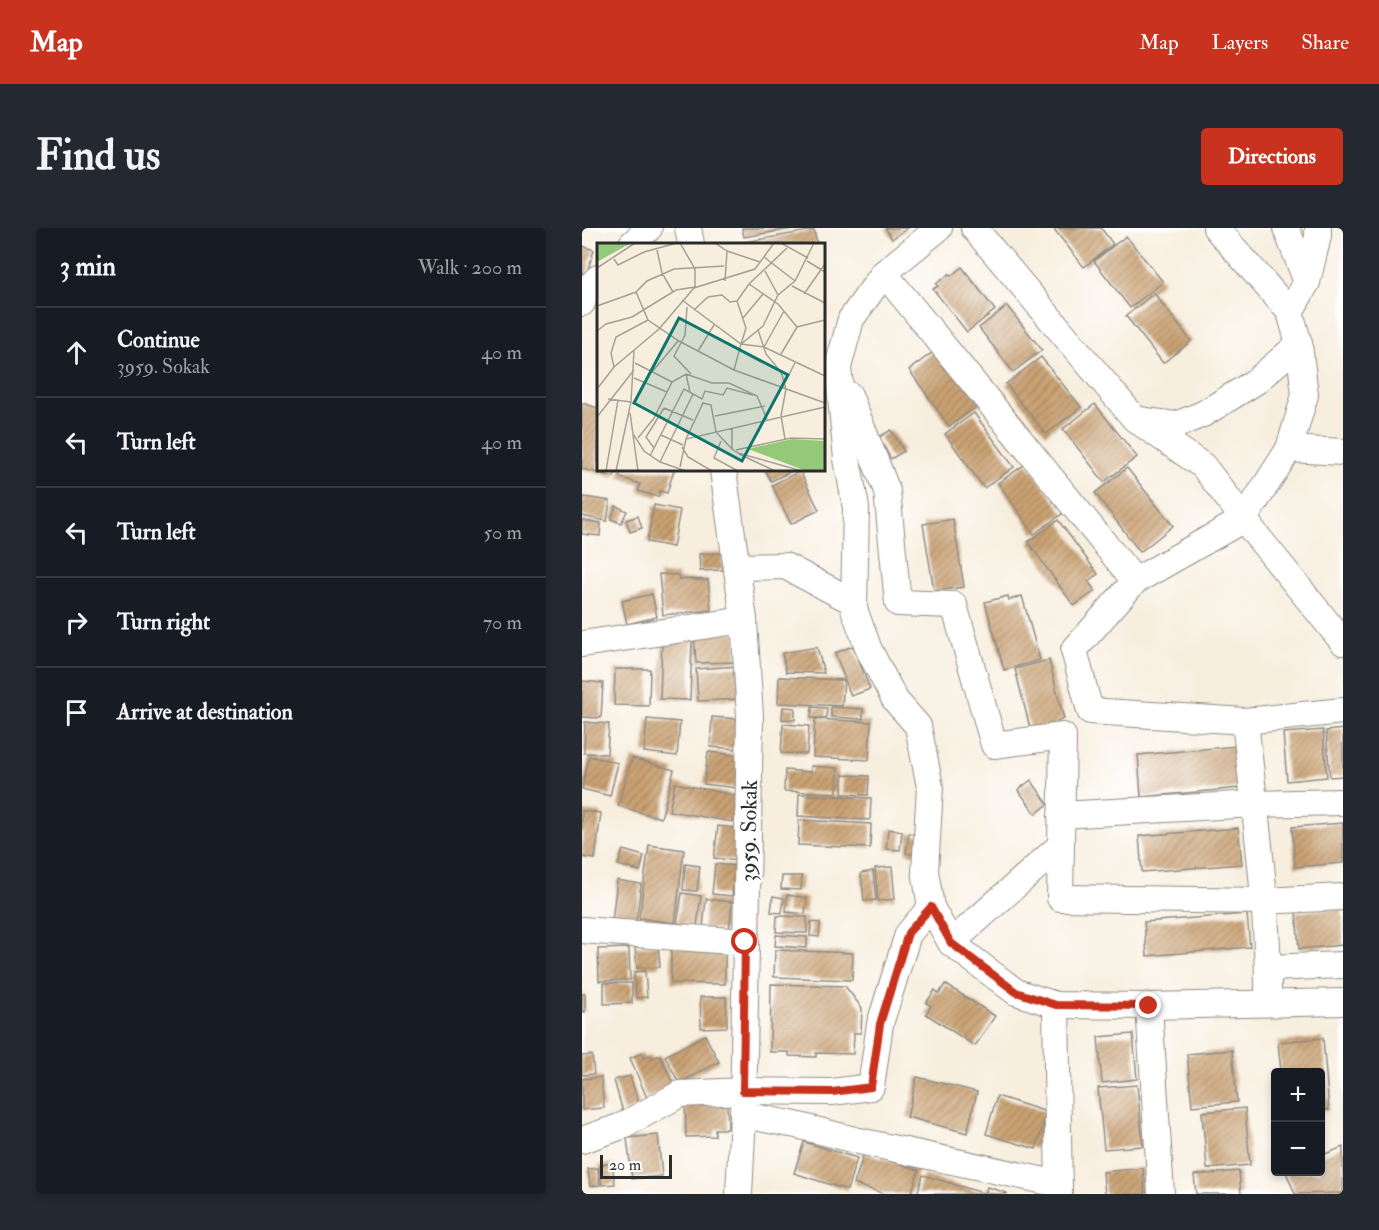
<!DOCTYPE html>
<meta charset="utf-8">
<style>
:root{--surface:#171b24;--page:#242831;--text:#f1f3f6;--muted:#9ea1a6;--line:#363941;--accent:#c8321e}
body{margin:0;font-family:"IM FELL Double Pica",serif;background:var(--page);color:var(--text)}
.controls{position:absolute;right:18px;bottom:18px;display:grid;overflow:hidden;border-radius:6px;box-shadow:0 3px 9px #0003}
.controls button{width:54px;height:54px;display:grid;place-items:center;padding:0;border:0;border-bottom:2px solid var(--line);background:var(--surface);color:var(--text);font:30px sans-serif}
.scale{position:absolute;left:18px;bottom:15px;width:72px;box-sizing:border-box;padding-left:6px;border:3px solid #2b2b2b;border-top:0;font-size:16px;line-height:21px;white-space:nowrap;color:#2b2b2b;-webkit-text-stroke:4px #fff;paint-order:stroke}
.stop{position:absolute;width:18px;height:18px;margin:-14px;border:4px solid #c8321e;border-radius:50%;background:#fff}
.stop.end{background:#c8321e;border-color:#fff;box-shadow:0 2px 6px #0008}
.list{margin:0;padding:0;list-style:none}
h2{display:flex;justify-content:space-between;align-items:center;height:78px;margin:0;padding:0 24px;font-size:26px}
h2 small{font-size:20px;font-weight:400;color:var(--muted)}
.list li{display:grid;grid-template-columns:39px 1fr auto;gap:18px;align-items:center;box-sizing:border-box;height:90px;padding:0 24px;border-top:2px solid var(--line)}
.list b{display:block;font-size:22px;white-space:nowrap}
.list p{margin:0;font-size:20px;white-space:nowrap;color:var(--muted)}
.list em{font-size:20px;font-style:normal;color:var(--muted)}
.icon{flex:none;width:33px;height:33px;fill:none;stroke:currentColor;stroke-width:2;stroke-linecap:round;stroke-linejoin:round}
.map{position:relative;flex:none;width:761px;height:966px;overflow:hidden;border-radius:6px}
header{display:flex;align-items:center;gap:36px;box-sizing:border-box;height:84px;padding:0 30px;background:var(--accent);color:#fff}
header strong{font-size:28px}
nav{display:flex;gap:33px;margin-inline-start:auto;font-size:21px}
.intro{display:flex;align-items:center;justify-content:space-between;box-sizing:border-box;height:144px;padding:0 36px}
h1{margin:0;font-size:42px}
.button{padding:15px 27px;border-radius:6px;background:var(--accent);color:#fff;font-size:21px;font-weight:700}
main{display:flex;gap:36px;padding:0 36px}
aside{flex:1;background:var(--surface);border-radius:6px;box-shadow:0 3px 9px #0003}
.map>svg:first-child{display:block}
.building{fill:url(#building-hatch)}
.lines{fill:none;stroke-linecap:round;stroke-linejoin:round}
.minor-casing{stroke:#918c84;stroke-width:28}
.minor{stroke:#fff;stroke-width:26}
.route{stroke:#c8321e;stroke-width:8}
.labels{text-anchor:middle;stroke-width:5;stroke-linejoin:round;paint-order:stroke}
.street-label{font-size:22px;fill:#2b2b2b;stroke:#fff}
.inset-road{fill:none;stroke:#a5a096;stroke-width:1.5}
.view{fill:#0f766e;fill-opacity:0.15;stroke:#0f766e;stroke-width:3}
.inset-edge{fill:none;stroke:#2b2b2b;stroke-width:3}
</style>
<header>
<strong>Map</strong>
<nav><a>Map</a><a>Layers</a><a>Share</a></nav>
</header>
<div class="intro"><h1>Find us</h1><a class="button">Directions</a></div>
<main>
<aside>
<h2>3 min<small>Walk · 200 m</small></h2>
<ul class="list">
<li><svg class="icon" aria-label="ahead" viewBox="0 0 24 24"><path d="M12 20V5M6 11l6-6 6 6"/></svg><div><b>Continue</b><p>3959. Sokak</p></div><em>40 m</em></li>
<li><svg class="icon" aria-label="left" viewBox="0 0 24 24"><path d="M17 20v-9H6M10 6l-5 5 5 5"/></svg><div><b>Turn left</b></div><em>40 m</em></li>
<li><svg class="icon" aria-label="left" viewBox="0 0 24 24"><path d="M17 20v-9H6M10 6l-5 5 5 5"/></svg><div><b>Turn left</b></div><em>50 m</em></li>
<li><svg class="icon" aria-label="right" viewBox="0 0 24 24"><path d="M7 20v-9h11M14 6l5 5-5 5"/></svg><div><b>Turn right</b></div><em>70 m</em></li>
<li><svg class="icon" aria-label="arrive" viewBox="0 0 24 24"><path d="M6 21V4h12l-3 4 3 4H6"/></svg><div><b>Arrive at destination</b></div></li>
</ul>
</aside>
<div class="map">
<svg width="761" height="966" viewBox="0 0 761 966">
<defs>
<pattern id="building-hatch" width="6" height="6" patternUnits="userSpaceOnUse" patternTransform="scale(1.5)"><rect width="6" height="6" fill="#caa273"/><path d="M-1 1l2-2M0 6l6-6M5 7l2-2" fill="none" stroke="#a4845f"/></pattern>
</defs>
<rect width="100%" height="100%" fill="#fff"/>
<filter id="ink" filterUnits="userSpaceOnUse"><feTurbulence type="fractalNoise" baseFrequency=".0167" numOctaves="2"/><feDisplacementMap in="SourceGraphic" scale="12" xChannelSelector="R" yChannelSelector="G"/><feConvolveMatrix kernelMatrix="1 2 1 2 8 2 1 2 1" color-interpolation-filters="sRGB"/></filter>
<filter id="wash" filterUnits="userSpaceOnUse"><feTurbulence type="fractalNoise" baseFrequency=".008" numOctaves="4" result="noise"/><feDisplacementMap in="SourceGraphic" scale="24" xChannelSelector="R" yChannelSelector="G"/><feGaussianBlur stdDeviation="1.35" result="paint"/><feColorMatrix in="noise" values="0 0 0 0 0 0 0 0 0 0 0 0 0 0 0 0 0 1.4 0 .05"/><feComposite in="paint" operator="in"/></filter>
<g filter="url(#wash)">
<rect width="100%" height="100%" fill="#f7eede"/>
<g id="blocks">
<g class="building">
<path d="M160 0H208V1L162 9Z"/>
<path d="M303 0H326L310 11Z"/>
<path d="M471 0H519L531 16 502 39Z"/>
<path d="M232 2 235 16H163V14Z"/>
<path d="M544 8 581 54 548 80 512 33Z"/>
<path d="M0 18 12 22 3 51 0 50Z"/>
<path d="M380 39 413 82 385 104 351 61 356 58 354 56 367 46 369 48Z"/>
<path d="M572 65 609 113 581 135 544 88Z"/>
<path d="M425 78 460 122 431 144 397 100Z"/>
<path d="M359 118 400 175 367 198 327 142Z"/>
<path d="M459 129 499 179 464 206 424 156Z"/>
<path d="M0 175 16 180V242H34L32 249 0 241Z"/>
<path d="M513 176 555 229 522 254 481 201Z"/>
<path d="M392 185 432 239 402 260 363 206Z"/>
<path d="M309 202 322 223 309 231 297 209Z"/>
<path d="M445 235 481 285 452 306 416 255Z"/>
<path d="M545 240 591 298 558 324 513 265Z"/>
<path d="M39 242H92L85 265 78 263 76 269 56 263 58 256 37 249Z"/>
<path d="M183 242H212L189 253Z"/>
<path d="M218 243 237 282 209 296 190 257Z"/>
<path d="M2 269 28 273 25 293 0 288Z"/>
<path d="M72 277 98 282 91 319 65 314Z"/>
<path d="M34 278 45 283 39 295 29 291Z"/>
<path d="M56 288 60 300 48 304 44 292Z"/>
<path d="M371 291 382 359 352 363 341 296Z"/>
<path d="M0 292 19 295 18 308 0 306Z"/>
<path d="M476 292 516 346 506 353 513 363 492 378 446 314Z"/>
<path d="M140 325 141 342 118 343 117 326Z"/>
<path d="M77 346 96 347 97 351 126 352 129 382 81 387Z"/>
<path d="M70 366 75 389 45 396 40 373Z"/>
<path d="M426 368 427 372 440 368 458 432 422 442 403 374Z"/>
<path d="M154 404 156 434 114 435 112 406Z"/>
<path d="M80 412 110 413 108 472 78 471Z"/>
<path d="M271 418 288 461 269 468 253 425Z"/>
<path d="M235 419 242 445 204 444 200 425Z"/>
<path d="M467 432 482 491 476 493 477 496 459 501 458 497 448 500 433 441Z"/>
<path d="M158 438 160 471 116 473 114 441Z"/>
<path d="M33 441H68L67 478 32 477Z"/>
<path d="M197 449 262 452 260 478 196 475Z"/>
<path d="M0 453 21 455 19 490 0 489Z"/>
<path d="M201 479 213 480V492L200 491Z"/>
<path d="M230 479 245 480 244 490H229Z"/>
<path d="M249 479 281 481V491L249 489Z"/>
<path d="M130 489 156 491 155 521 128 519Z"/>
<path d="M65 491 98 494 95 528 62 524Z"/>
<path d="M233 491 289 494 287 532 231 529Z"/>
<path d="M3 494 27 496 25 526 2 525Z"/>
<path d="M201 496 227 498 225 526 199 525Z"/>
<path d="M761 501V548L748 549 744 503Z"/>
<path d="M741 502 745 549 705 553 701 505Z"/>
<path d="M655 518 659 560 559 569 556 527Z"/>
<path d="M126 524 159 528 155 560 122 556Z"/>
<path d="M7 528 36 535 28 568 0 561Z"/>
<path d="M50 530 92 542 79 590 36 578Z"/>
<path d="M229 538 256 540 255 565 202 563 203 542 229 544Z"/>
<path d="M261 547 287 548 286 567 260 566Z"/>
<path d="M449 552 466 576 454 586 436 562Z"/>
<path d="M93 555 156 568 151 594 87 583Z"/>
<path d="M217 566 289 570 288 592 216 588Z"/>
<path d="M0 583 19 585 13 631 0 629Z"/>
<path d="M217 592 289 596 288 620 216 617Z"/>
<path d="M761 595V635L713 639 710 599Z"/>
<path d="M136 598 159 601 155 633 132 630Z"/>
<path d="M656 600 660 636 560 644 557 608Z"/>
<path d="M306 601 320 603 318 622 304 621Z"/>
<path d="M327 605 339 608 336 627 324 625Z"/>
<path d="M67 617 102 622 93 695 57 690Z"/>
<path d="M41 622 62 628 58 643 36 637Z"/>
<path d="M103 636 118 638 115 663 101 662Z"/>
<path d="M133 636 153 638 150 668 130 666Z"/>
<path d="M310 639 313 671 296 673 293 640Z"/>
<path d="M291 643 294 672 282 673 279 645Z"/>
<path d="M200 648H220L219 662 199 661Z"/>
<path d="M35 652 59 656 54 696 30 693Z"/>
<path d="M100 665 119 668 115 698 95 695Z"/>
<path d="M205 667 225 670 223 686 204 684Z"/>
<path d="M191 668 202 670 200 685 189 684Z"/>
<path d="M124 671 150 674 147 703 121 700Z"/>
<path d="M761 680V717L717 721 714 684Z"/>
<path d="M665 686 668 719 565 728 562 694Z"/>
<path d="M195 688 225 689V705L194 704Z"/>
<path d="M229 694 238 695 237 709 228 708Z"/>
<path d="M194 707 225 709V720L193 718Z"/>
<path d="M76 717 78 739 55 740 53 719Z"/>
<path d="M89 719 143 720V756L89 755Z"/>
<path d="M47 720 48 752 17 753 16 721Z"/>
<path d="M193 722 271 725 270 752 192 749Z"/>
<path d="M63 743 65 769 54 770 52 744Z"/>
<path d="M22 755H50V775L22 776Z"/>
<path d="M189 756 263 758 280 780 279 805H272L271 826 234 825V829L207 828V824H188Z"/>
<path d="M363 756 413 788 393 818 344 786 349 778 344 775 353 762 357 766Z"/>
<rect x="0" y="766" width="3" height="18"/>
<path d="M118 769H144L145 799 119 800Z"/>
<path d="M551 806 555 851 520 855 516 809Z"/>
<path d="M123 807 137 834 97 855 83 828Z"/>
<path d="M741 810 747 882H738V844H699L696 814Z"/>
<path d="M650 822 655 874 610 878 605 826Z"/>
<path d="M60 825 62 830 68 827 70 831 78 827 92 858 65 870 48 830Z"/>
<path d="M10 827 12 846 0 847V828Z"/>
<path d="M48 848 58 879 41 884 32 852Z"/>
<path d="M19 849 22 880 0 882V851Z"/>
<path d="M335 849 395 864 385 905 325 889Z"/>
<path d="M555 857 561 918 522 921 516 860Z"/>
<path d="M415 868 465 884 454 921 404 906Z"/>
<path d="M145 872 146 901H133V908L104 909 103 873Z"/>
<path d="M663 880 668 937 625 941 620 884Z"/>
<path d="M76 907 80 948 50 951 45 910Z"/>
<path d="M222 914 275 930 265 962 212 945Z"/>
<path d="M761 919V965L713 966 704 944H738V928Z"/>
<path d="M282 925 337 942 329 966H303L272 956Z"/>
<path d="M30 935 33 956 20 957 17 937Z"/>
<path d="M16 940 18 957 8 958 6 941Z"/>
<path d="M561 940 563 966H523L521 944Z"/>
<path d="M657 943 659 966H614L612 947Z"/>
<path d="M341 947 401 965V966H335Z"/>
<path d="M405 959 425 965V966H403Z"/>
</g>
</g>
</g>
<g filter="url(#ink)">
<use href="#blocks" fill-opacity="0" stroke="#918c84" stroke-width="1.5"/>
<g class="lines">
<g class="minor-casing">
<g id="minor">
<path d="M106 0 109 16"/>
<path d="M357 0 302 45 269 91 256 139 265 231 274 280 272 381 287 422 313 472 336 498 348 559 343 643 349 679 369 715 434 764 474 777 567 778 761 774"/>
<path d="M392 0 553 191 621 238 675 308 761 414"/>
<path d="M634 0 708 84"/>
<path d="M50 16 67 0"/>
<path d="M302 45 553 353"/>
<path d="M725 54 736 8V0"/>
<path d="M0 75 6 60 16 50"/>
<path d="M717 116 723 167 707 221 662 291 553 353 492 422 508 483 663 493 761 483"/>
<path d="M267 167 305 263 316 375 372 377 412 517 481 508 478 670 681 673 761 669"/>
<path d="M559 192 594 197 621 186 673 154 717 116 708 84 725 54 704 0"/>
<path d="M707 221 761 224"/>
<path d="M141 242 162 392 168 489 161 887 157 966"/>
<path d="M155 339 203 338 272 374"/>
<path d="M0 416 162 392"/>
<path d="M663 493C673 586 687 681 686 774"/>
<path d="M479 587 672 576 761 574"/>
<path d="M0 702 163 714"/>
<path d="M369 715 479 617"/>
<path d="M686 740 761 737"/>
<path d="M474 777 477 966"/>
<path d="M567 778 579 966"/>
<path d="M161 887 214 897 277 913 477 956"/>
<path d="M0 912 40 898 98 866 161 863 250 864 289 859 298 796 326 706 349 679"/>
</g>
</g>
<use href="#minor" class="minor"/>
</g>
</g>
<g class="lines" filter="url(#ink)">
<path class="route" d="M163 714 161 863 250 864 289 859 298 796 326 705 349 679 369 715 434 764 474 777 567 778"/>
</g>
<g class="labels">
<g class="street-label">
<text transform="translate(166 603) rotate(-89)" y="8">3959. Sokak</text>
</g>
</g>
<g transform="translate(15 15)">
<rect width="228" height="228" fill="#f7eede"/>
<path d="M0 0H34L0 19Z" fill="#95c97a"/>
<path d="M195 196 228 198V228H209L151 206Z" fill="#95c97a"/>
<path class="inset-road" d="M118 0 130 8 163 19M184 0 211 15M190 5 152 41 140 58 149 85 144 101 166 83 181 52 198 38 217 0M60 7 65 30 76 49M167 14 198 38M17 16 21 22 47 9 80 0M210 18 228 29M0 25 38 0M168 28 181 52M128 38 130 8M152 41 181 61 200 84M195 43 228 60M39 49 51 77 82 98 137 127 228 160M207 51 228 21M85 57 144 101 167 104 228 133M0 63 39 49 50 38 77 26 127 23M90 64 88 92 77 113 94 131M97 67 111 54 125 52 133 59 140 58M146 75 166 51M161 87 169 111 184 129 189 146 184 173 188 196M0 88 9 81 35 74 79 47 98 44V26L83 0M167 104 187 68M101 108 117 82M184 111 200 84 228 77M38 120 75 139M17 124 14 110 19 94 51 77M137 127 144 101M55 129 81 98M89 131 93 149M37 135 70 149M187 141 199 118M0 146 17 124 62 86 97 45 158 26 177 0M11 156 34 159M67 165 96 177M33 170 36 191 47 208 63 219 89 228M118 173 168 163M0 174 37 127M135 185V206L141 210 205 228M36 192 41 228M64 192 86 202M41 195 57 175 75 139 89 131 115 140H132L160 153 170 176M89 196 106 160 114 162 119 189 135 206M124 198 117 215 141 228M85 204 91 214 115 228M57 205 49 194 67 165M139 207 194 195 228 196M142 211 178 228M53 213 87 146 105 156 108 148 126 152 130 145 156 152M63 219 96 151M83 224 89 196 228 164M9 228 21 157M19 228 34 159 37 108"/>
<path class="view" d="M82 75 191 132 145 218 37 160Z"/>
<rect width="228" height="228" class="inset-edge"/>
</g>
</svg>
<div class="controls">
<button>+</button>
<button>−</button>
</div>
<div class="scale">20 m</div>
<div class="stop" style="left:163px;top:714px"></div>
<div class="stop end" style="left:567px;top:778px"></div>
</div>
</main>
